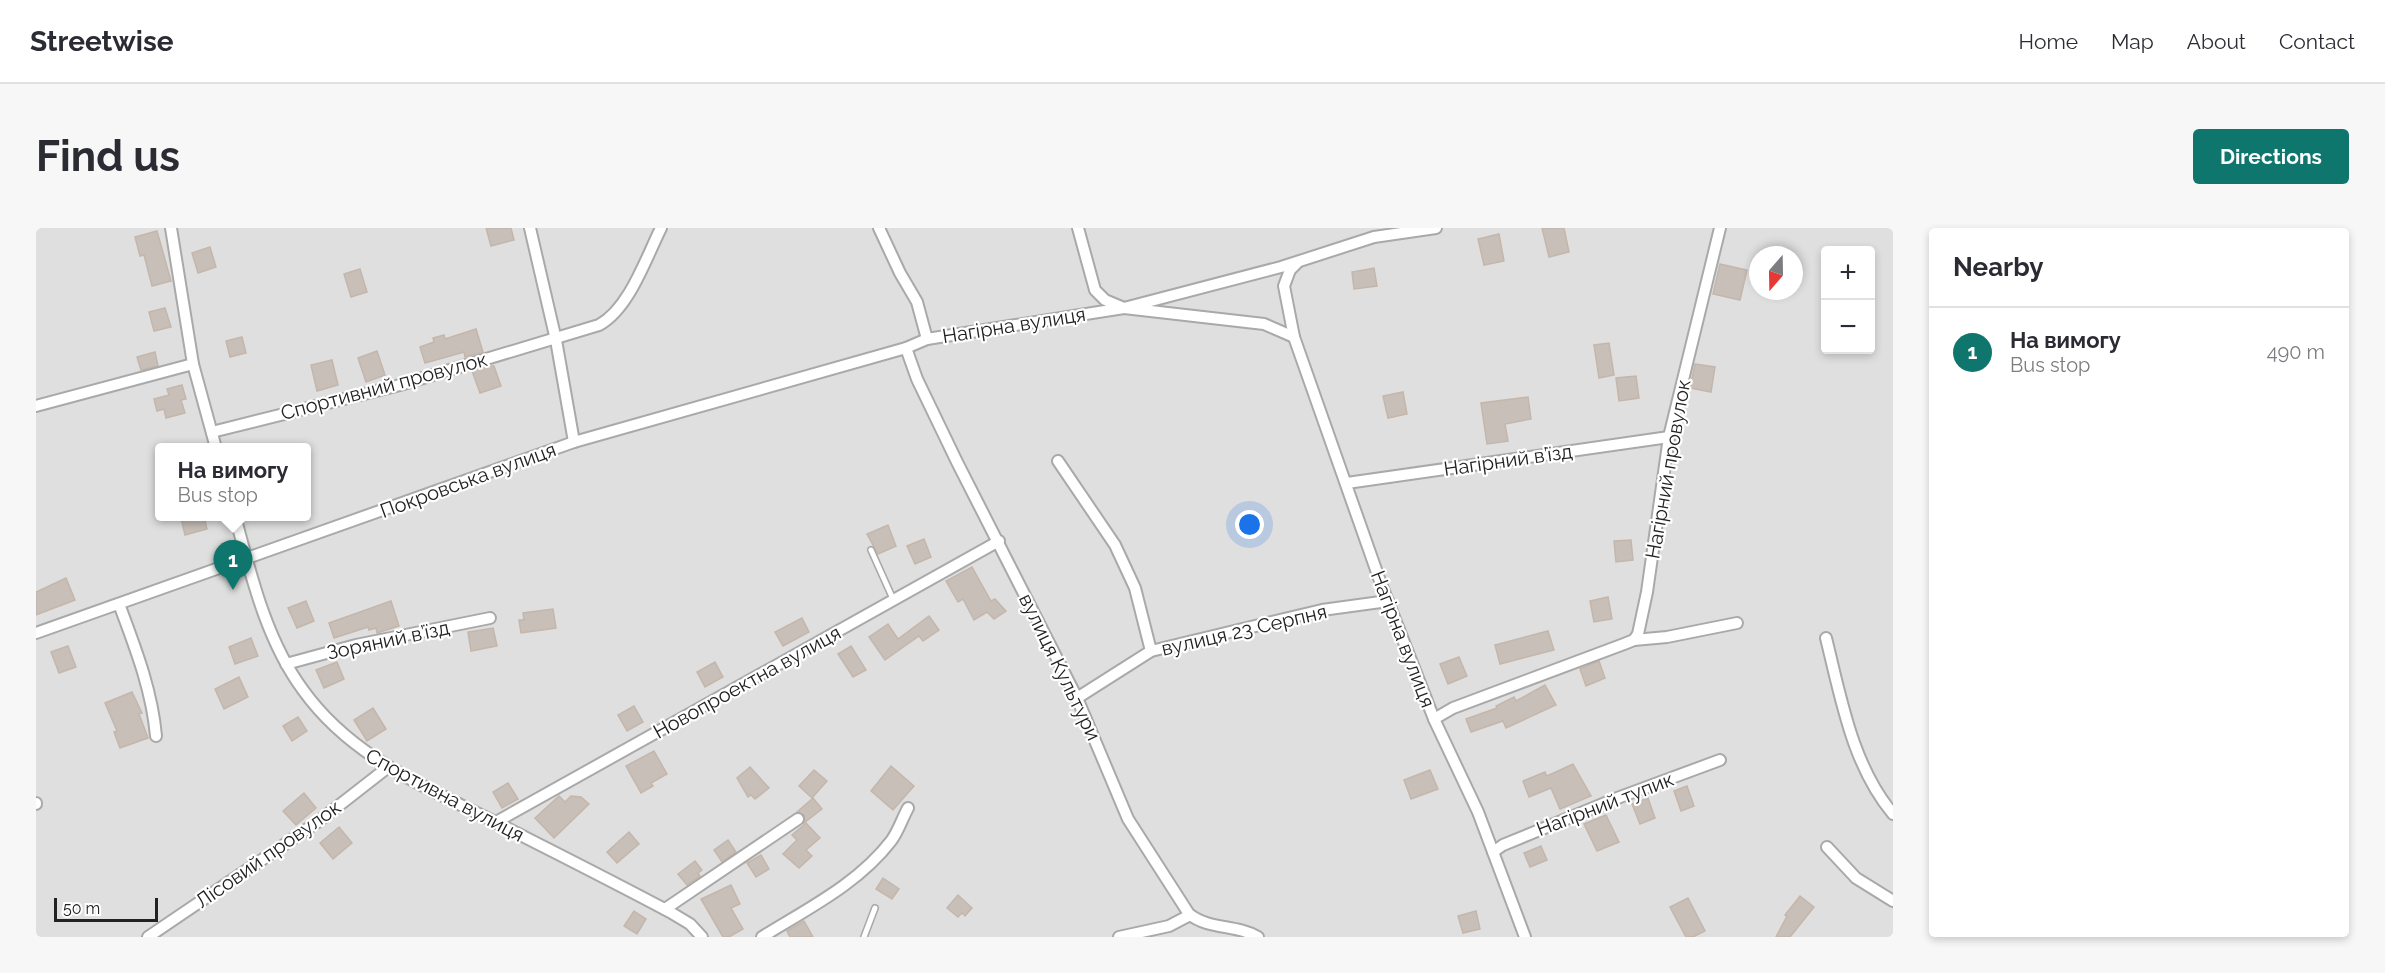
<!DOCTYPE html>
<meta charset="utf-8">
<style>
:root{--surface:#fff;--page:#f7f7f7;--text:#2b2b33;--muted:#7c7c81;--line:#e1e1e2;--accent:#0f766e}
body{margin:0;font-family:Raleway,sans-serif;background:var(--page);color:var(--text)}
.controls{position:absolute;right:18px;top:18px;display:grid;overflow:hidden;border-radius:6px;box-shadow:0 3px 9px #0003}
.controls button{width:54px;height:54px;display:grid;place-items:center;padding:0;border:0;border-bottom:2px solid var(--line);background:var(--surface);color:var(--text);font:30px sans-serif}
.compass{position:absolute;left:1713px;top:18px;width:54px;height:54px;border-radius:50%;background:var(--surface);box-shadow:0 3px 9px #0003;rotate:200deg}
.scale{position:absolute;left:18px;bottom:15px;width:104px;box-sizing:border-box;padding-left:6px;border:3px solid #222;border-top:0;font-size:16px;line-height:21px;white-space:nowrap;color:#222;-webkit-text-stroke:4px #fff;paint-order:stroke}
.you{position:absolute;left:1214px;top:297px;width:21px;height:21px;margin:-15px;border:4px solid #fff;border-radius:50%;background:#1a73e8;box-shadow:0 0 0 9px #1a73e833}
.badge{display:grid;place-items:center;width:39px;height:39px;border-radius:50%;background:var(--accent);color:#fff;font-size:20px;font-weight:700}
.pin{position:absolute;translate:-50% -50px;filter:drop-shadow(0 2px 3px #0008)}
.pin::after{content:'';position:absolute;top:32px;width:21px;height:18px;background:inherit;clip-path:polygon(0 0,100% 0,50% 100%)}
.popup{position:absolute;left:119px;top:215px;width:156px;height:78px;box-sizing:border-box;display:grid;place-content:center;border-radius:6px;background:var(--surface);filter:drop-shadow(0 2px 4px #0005);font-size:20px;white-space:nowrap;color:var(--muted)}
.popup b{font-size:22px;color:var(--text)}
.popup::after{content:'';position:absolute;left:50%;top:100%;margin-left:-12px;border:12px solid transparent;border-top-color:var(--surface)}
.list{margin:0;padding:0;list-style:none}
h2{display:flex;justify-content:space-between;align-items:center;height:78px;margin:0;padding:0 24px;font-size:26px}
h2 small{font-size:20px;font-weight:400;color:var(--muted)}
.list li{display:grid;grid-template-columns:39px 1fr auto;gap:18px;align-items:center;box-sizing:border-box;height:90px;padding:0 24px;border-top:2px solid var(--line)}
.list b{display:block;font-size:22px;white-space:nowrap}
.list p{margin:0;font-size:20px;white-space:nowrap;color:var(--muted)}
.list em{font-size:20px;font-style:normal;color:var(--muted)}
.map{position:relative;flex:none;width:1857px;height:709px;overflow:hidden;border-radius:6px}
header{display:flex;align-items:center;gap:36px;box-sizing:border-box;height:84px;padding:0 30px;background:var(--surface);border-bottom:2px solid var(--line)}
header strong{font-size:28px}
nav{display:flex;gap:33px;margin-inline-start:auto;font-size:21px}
.intro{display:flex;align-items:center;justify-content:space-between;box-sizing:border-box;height:144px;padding:0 36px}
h1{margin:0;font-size:42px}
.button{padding:15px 27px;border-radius:6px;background:var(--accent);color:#fff;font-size:21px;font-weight:700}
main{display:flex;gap:36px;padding:0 36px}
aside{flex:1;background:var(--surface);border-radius:6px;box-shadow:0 3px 9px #0003}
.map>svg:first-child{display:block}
.residential{fill:#e0dfdf;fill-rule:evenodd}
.building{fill:#c7bfb8;stroke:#c4b6ab;stroke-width:1.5}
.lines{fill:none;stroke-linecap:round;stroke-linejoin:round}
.service-casing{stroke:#a9a9a9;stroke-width:8}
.minor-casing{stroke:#a9a9a9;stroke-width:14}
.service{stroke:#fff;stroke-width:5}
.minor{stroke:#fff;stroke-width:10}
.labels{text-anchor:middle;stroke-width:4.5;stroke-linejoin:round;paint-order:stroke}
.street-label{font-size:20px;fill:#222;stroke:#fff}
</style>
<header>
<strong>Streetwise</strong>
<nav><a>Home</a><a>Map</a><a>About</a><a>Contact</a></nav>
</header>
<div class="intro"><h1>Find us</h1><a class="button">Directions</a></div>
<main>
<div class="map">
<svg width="1857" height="709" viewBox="0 0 1857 709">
<rect width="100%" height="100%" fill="#f2efe9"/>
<path class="residential" d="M0 0H1857V709H0ZM1790 22H1834V122H1790ZM1722 27H1758V63H1722ZM124 220H270V288H124Z"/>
<g class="building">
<path d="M450 0H475L478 12 455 18Z"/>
<path d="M1506 0H1528L1533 24 1513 29Z"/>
<path d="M121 3 135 53 116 58 108 27 104 28 99 9Z"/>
<path d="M1463 6 1468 33 1448 37 1442 11Z"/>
<path d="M174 19 180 39 162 45 156 25Z"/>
<path d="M1684 36 1711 42 1704 72 1677 66Z"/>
<path d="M1338 40 1341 58 1318 61 1316 44Z"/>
<path d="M324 41 331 64 315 69 308 46Z"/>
<path d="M129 80 135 99 118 103 113 84Z"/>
<path d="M440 101 447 124 429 129 428 124 389 135 384 119 398 114 397 110 408 107 409 111Z"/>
<path d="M206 109 210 125 194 129 190 113Z"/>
<path d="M1573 115 1578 147 1563 150 1558 117Z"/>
<path d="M341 123 349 147 330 154 322 130Z"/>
<path d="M119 124 122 138 105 142 101 129Z"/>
<path d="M296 132 302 157 281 163 275 137Z"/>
<path d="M1659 136 1679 139 1675 164 1654 160Z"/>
<path d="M452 138H458L465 158 444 165 436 143Z"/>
<path d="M1600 148 1603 170 1583 173 1580 150Z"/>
<path d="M146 157 150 171 145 172 149 185 130 190 128 181 121 183 118 171 133 167 131 161Z"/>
<path d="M1367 164 1371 186 1352 190 1347 168Z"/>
<path d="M1492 169 1495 191 1469 196 1472 213 1451 216 1445 175Z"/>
<path d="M152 288H168L171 301 149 307 145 290Z"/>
<path d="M852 297 860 318 842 326 831 306Z"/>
<path d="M888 311 895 329 879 336 871 318Z"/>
<path d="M1595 312 1597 332 1580 334 1578 313Z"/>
<path d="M936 339 955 373 959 371 970 383 958 391 951 384 938 392 927 371 922 374 910 353Z"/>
<path d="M30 350 39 372 0 387V364Z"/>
<path d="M1572 369 1576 391 1558 394 1554 373Z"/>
<path d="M270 373 278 393 261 400 252 380Z"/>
<path d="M355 373 363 398 341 405 340 400 333 402 332 399 298 410 293 395Z"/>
<path d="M517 381 520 400 485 405 483 392H488L487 385Z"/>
<path d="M893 388 903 402 887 413 883 408 849 432 833 409 852 396 862 411Z"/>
<path d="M766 390 773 404 747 418 739 404Z"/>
<path d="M457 400 461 418 435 423 432 404Z"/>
<path d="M1512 403 1518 422 1464 436 1459 417Z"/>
<path d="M215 410 222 428 199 436 193 419Z"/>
<path d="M32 418 40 439 23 445 15 424Z"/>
<path d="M815 418 830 442 817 449 802 426Z"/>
<path d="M1423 429 1431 448 1412 456 1404 436Z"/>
<path d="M1563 433 1569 450 1550 458 1544 441Z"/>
<path d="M301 434 308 451 288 460 280 442Z"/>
<path d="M679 434 687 449 669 459 661 444Z"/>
<path d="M203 449 212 469 188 481 179 461Z"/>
<path d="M1509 457 1520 477 1470 500 1467 493 1435 504 1430 491 1461 480 1460 478 1478 469 1480 473Z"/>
<path d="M96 464 106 485 103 486 112 510 84 520 78 504 81 503 69 475Z"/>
<path d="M598 478 607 494 591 503 582 487Z"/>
<path d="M337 480 350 501 331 513 318 492Z"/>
<path d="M262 489 271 503 256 513 247 498Z"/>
<path d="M618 523 631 546 615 555 617 558 605 565 590 538Z"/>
<path d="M1537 536 1555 568 1524 581 1515 560 1493 569 1487 553 1509 544 1511 548Z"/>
<path d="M855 538 878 558 857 582 835 563Z"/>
<path d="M714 539 733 560 719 571 715 567 712 569 701 550Z"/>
<path d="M778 542 791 553 776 570 763 558Z"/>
<path d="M1394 542 1402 561 1375 571 1368 552Z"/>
<path d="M472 555 482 571 466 580 457 564Z"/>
<path d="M1651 558 1658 578 1645 583 1638 563Z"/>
<path d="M268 565 280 580 260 597 247 583Z"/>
<path d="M523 568 529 574 535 568 545 569 553 576 518 610 499 590Z"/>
<path d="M777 570 786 581 768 595V587L761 584Z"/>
<path d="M1612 570 1619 590 1604 596 1596 576Z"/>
<path d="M1570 587 1583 614 1561 623 1548 596Z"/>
<path d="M770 595 784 610 770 622 776 628 763 640 747 626 761 612 756 607Z"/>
<path d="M303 599 316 615 297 631 284 615Z"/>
<path d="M593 604 603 616 581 635 571 624Z"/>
<path d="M692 612 700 624 686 634 678 622Z"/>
<path d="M1505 618 1511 632 1494 639 1488 625Z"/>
<path d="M725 627 733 641 720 649 711 635Z"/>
<path d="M659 633 666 642 662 645 664 648 651 657 642 646Z"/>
<path d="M847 650 863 661 856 671 840 661Z"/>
<path d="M695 657 704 676 695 680 707 701 693 709H687L665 671Z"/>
<path d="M922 667 936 680 929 688 926 685 922 689 911 680Z"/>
<path d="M1764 668 1778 679 1754 709H1740L1751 688 1749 687Z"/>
<path d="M1652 670 1669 703 1657 709H1650L1634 679Z"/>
<path d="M598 683 610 691 601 706 588 698Z"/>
<path d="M1440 683 1444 701 1427 705 1422 688Z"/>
<path d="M768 693 777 709H754L751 703Z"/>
</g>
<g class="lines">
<g class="service-casing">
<g id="service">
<path d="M835 322 857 371"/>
<path d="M828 709 839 680"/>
</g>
</g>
<g class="minor-casing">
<g id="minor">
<path d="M135 0 157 136 180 220"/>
<path d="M494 0 520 112 538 214"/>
<path d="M843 0 864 45 881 74 891 111"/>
<path d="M1042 0 1059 62 1069 72 1088 80 1228 96 1258 109"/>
<path d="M1261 35 1254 42 1248 58 1258 109 1344 353 1398 491 1442 584 1489 709"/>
<path d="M870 120 881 151 921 234 1041 470 1092 591 1153 686C1173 702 1200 696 1222 709"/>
<path d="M0 178 157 136"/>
<path d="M176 204 364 157 563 97C593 81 610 30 625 0"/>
<path d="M1022 233 1079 317 1099 360 1115 423"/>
<path d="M1311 255 1633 209"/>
<path d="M199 288C215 347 230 412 267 462 315 529 388 558 459 594 518 624 576 653 634 684L654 696 666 709"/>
<path d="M83 376C99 419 116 462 120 508"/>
<path d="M0 405 538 214 870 120 891 111 1088 80 1245 39 1338 9 1400 0"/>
<path d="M1790 410C1805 470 1816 537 1857 586"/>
<path d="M1598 412 1631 409 1701 395"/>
<path d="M250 436 320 417 454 390"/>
<path d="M1041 470 1115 423 1286 382 1352 373"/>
<path d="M1398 491 1417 480 1588 416 1598 412 1602 406 1611 364 1633 209 1684 0"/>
<path d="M0 575V576"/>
<path d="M460 594 963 313"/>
<path d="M1791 619 1820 650 1857 673"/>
<path d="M1457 624 1467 617 1584 569 1684 532"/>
<path d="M629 681 762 591"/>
<path d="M112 709 283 593 351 540"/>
<path d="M726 709C771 681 822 656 855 613 862 604 866 591 872 580"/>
<path d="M1083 709 1133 698 1154 687"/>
</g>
</g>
<use href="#service" class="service"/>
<use href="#minor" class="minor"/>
</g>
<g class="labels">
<g class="street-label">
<text transform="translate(978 97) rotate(-9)" y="7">Нагірна вулиця</text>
<text transform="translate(348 158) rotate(-15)" y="7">Спортивний провулок</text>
<text transform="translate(1472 232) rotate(-8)" y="7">Нагірний в’їзд</text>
<text transform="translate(1632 241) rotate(-80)" y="7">Нагірний провулок</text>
<text transform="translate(432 252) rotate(-20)" y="7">Покровська вулиця</text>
<text transform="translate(1208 402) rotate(-13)" y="7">вулиця 23 Серпня</text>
<text transform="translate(1367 411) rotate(69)" y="7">Нагірна вулиця</text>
<text transform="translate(352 412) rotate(-12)" y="7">Зоряний в’їзд</text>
<text transform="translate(1024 439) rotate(64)" y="7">вулиця Культури</text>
<text transform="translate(711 454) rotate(-29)" y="7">Новопроектна вулиця</text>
<text transform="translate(409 567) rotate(28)" y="7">Спортивна вулиця</text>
<text transform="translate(1569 576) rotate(-21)" y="7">Нагірний тупик</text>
<text transform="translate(232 626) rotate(-35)" y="7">Лісовий провулок</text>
</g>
</g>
</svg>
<div class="controls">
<button>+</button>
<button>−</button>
</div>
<svg class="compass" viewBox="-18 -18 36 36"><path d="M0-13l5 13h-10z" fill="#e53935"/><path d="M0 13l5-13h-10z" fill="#7c7c81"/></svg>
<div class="scale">50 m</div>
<div class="you"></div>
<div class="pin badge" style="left:197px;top:362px">1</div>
<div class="popup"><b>На вимогу</b>Bus stop</div>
</div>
<aside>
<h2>Nearby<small></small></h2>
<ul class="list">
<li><span class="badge">1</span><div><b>На вимогу</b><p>Bus stop</p></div><em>490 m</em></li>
</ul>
</aside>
</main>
